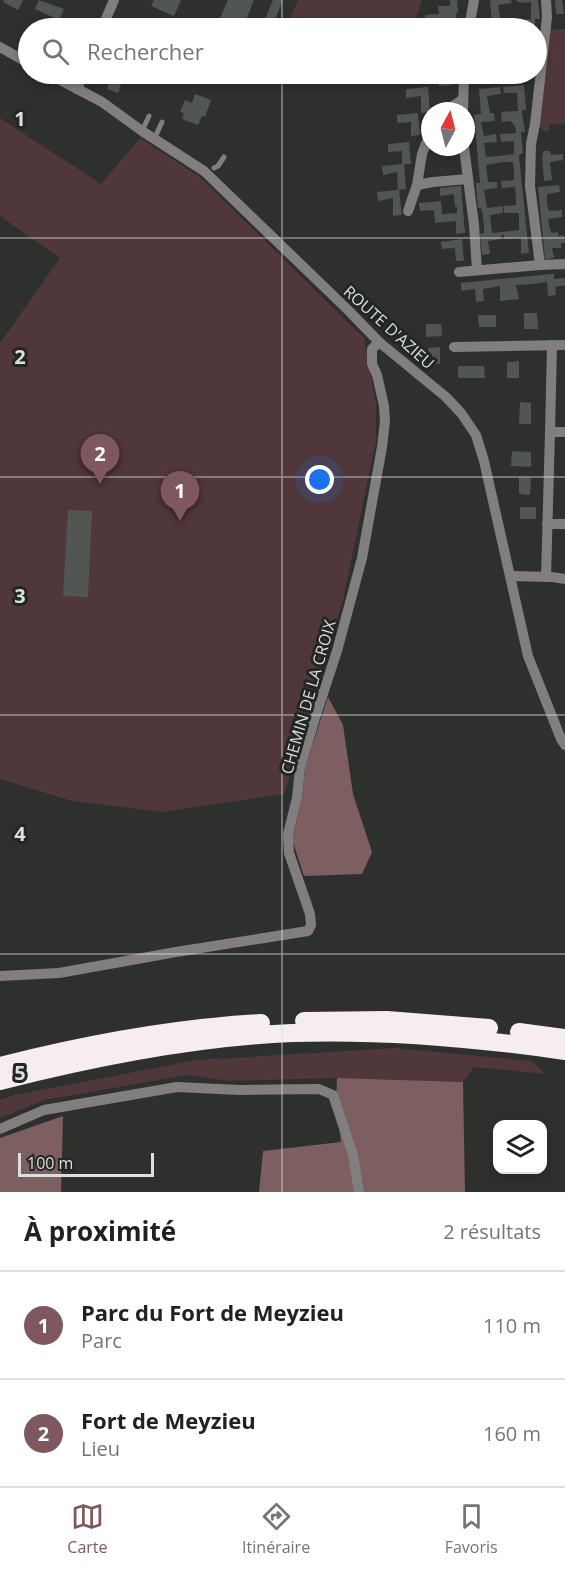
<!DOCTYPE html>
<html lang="fr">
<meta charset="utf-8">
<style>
:root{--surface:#fff;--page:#f2f2f2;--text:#202124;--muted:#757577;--line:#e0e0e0;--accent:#7f575e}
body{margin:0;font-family:"Open Sans",sans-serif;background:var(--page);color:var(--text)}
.controls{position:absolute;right:18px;bottom:18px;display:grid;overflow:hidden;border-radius:12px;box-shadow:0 3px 9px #0003}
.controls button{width:54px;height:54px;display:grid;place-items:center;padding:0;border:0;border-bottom:2px solid var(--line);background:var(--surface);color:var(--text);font:30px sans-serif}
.compass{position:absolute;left:421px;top:102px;width:54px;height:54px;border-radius:50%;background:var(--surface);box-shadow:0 3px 9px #0003;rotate:7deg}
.scale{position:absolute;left:18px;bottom:15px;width:136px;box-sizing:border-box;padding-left:6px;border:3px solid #dddfdd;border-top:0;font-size:16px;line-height:21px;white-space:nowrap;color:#dddfdd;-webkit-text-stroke:4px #232723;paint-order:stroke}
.you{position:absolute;left:320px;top:480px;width:21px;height:21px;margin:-15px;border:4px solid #fff;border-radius:50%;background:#1a73e8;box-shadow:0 0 0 9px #1a73e833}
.badge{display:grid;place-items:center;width:39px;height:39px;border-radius:50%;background:var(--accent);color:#fff;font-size:20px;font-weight:700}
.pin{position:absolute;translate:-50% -50px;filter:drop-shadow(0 2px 3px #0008)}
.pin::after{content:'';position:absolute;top:32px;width:21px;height:18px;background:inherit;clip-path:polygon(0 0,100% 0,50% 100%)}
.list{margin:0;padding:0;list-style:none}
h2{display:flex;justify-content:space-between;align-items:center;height:78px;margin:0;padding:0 24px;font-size:26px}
h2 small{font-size:20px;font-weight:400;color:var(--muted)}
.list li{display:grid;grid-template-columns:39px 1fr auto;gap:18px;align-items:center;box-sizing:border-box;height:108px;padding:0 24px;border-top:2px solid var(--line)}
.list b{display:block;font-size:22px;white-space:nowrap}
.list p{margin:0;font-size:20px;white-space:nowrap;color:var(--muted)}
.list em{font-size:20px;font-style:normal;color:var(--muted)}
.icon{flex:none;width:33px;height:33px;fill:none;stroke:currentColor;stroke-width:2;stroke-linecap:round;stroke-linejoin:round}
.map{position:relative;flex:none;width:565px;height:1192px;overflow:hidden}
.search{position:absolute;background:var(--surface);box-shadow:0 3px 9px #0003;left:18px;right:18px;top:18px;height:66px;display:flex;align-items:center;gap:15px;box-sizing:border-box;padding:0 21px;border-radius:33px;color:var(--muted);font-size:22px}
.sheet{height:294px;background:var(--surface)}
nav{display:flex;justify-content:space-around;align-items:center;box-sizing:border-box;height:84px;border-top:2px solid var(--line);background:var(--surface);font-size:16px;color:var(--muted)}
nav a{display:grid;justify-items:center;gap:3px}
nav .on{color:var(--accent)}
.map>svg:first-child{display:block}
.green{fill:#503739}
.forest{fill:#7d5e61}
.building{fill:#515652;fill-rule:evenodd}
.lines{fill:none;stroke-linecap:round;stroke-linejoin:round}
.lane{stroke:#817e7f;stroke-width:5}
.street{stroke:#817e7f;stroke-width:10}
.highway{stroke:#f5edee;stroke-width:18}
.grid{fill:none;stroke:#dddfdd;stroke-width:1.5;stroke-opacity:0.55}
.labels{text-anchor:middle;stroke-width:6;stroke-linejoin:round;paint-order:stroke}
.street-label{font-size:16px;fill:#dddfdd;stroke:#232723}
.grid-label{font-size:20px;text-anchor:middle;font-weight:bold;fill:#dddfdd;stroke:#232723;stroke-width:6;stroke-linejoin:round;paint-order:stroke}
</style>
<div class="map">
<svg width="565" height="1192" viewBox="0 0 565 1192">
<rect width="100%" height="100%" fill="#2d302d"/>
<g class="green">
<path d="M298 0H422L413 28H308L289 21Z"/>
<path d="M565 29V123L550 125 549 131H544L538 125 546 30Z"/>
<path d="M0 118 101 184 140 138 200 177 364 338 376 404V441L343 600 284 794 162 812 72 801 0 779V343L60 258 0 216Z"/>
<path d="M396 1048 532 1061 545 1074 474 1067 463 1082 337 1078 229 1081 188 1075 45 1100 0 1118V1100L15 1095 196 1060Z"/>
</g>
<g class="forest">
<path d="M328 697 343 725 353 794 372 852 362 874 304 876 292 839 302 799 305 768Z"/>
<path d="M337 1078 463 1082 465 1192H259L263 1151 341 1142 336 1103Z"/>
<path d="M63 1116 61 1192H0V1138Z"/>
</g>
<g class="building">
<path d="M4 0H23L18 10 3 2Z"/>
<path d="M39 0 64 9 59 20 35 9Z"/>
<path d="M154 0H181L174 16 151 6Z"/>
<path d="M228 0H254L243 28 216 27Z"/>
<path d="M273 0H283L272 28H261Z"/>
<path d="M450 0H457L458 12H457L456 15 457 28H450V20L431 23 425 18V15L439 14 438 6H450Z"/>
<path d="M490 0H511L512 3 498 5 501 22 497 23 498 28H477L476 25 492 23Z"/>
<path d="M517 0H538L540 19H535V28H514V21L531 19V2L521 3V2H517Z"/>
<path d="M555 0H562L564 14H556Z"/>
<path d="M162 18 187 28H158Z"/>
<path d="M113 74H126L124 79 126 80 125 83 122 82 118 93 107 89Z"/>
<path d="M443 74H451L452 85 439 86 438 79H444Z"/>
<path d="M524 85 526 110H522V113L525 132H521L523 153 520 154 519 156 529 253 521 254V238L504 239V235H501V239L488 241 490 254 482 255 480 234 484 233V226L482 211 481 208H478L476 186V183H480L474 115 481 114 479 89 500 87 501 94 487 96 490 113H494L495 121 481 122 484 136 496 134 497 142 484 143 486 157 498 156 514 154V141L501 142 500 134 516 133 515 125 513 126V123L510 121 502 122 501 112 518 111 517 93H504L503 87ZM503 162H513L514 172V180L501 181 502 188 515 187 516 198V205L504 206V213H519V230L492 233 490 215 503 213V206L487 208 484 190 497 188V182H488L486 165Z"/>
<path d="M428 87 430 112 421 113V96L406 98V89Z"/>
<path d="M195 94 211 100 205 117 202 116 198 125 182 119 184 113 180 112 185 100 192 103Z"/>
<path d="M418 113 420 135 411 136V122L397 123V115Z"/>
<path d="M409 142 411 164H402V151L388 152V144Z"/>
<path d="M543 151H550L551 155 563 154V160L550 162 552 180 544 181 542 156 543 155Z"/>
<path d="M404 164 406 189 399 190 402 215 393 216V198L378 201 377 192 398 190 397 172 383 175 382 166Z"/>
<path d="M559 185 560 192 547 194V204L549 211 562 210V217L548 219 551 233 558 232V236L564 235 565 243H561V248H552L554 258 545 259 538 187Z"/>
<path d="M461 186 465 233 456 234V221L435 223 434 210 420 211 419 203 441 201 442 214 457 213V207H455L454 194 440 196V188Z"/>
<path d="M462 239 464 261H456L455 248 442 249 441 242Z"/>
<path d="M551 274H554V279L565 278V285L555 287 556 295 548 296 547 282 533 284 516 285 519 299 510 300 500 301V286L483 289 484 301 476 302 475 289 461 291V283Z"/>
<path d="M524 313H537L538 329H524Z"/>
<path d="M478 315H496V327H479Z"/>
<path d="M426 324H441L442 336 426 337Z"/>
<path d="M440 347V364H429L428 348Z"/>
<path d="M519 361V378H507V362Z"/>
<path d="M458 366H484L485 378H458Z"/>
<path d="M520 402 531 403V424H519Z"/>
<path d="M512 451 531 452V467L511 466Z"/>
<path d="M519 477 531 478 530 495 519 494Z"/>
<rect x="520" y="507" width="16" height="12"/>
<path d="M68 510 92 511 88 597 63 596Z"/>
</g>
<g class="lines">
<g class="lane">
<path d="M142 131 149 116"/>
<path d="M157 133 162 122"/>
<path d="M214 168 218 166 224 157"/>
</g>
<g class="street">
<path d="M102 28 114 0"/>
<path d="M469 28 474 0"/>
<path d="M0 47 28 63"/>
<path d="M49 74 102 102 142 131 204 171 347 309 379 342 446 397 461 413 476 435 484 461 528 656 561 739 565 745"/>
<path d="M77 89 83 74"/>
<path d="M446 111 463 99"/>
<path d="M463 111 464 74"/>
<path d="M464 147 474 225 477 270"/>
<path d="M417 185 433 182 468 179"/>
<path d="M408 211 417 185 422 154 430 133"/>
<path d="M540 265 530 186 531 144 535 124 547 17 546 0"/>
<path d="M459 272 540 265 565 264"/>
<path d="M454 347 565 345"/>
<path d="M550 432 552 345"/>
<path d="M547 524H565"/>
<path d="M510 576 552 577 565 579"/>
<path d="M546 577 550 432H565"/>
<path d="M0 976 59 973 176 952 308 931 311 925 310 914 289 853 288 834 297 798 300 768 315 718 337 651 362 558 382 447 385 421 384 406 377 375 372 364V349L379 342"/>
<path d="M0 1129 44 1110 177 1087 240 1090 319 1089 333 1095 353 1155 359 1192"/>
</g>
<g class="highway">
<path d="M304 1021 387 1020 489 1028"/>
<path d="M519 1032 565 1038"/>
<path d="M0 1066C86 1044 173 1028 261 1023"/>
<path d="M0 1081C94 1057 195 1037 292 1033 384 1030 475 1038 565 1051"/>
</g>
</g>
<path class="grid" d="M282 0V28M282 74V1192M0 238H565M0 477H565M0 715H565M0 954H565"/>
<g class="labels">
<g class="street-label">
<text transform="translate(389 327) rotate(42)" y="6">ROUTE D'AZIEU</text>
<text transform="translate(308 697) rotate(-74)" y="6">CHEMIN DE LA CROIX</text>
</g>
</g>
<g class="grid-label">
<text x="20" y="126">1</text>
<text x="20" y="364">2</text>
<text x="20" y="603">3</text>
<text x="20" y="841">4</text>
<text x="20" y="1080">5</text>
</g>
</svg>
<div class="controls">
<button><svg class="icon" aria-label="layers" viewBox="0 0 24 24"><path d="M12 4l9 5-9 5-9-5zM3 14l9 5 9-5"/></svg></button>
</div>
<svg class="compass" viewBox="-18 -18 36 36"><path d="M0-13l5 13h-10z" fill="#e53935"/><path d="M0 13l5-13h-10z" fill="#757577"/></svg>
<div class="scale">100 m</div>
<div class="you"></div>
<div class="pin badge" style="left:180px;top:521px">1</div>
<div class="pin badge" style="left:100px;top:484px">2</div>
<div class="search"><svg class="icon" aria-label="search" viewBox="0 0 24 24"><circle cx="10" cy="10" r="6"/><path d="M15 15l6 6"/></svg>Rechercher</div>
</div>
<section class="sheet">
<h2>À proximité<small>2 résultats</small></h2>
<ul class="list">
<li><span class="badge">1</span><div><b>Parc du Fort de Meyzieu</b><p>Parc</p></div><em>110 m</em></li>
<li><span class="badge">2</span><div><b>Fort de Meyzieu</b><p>Lieu</p></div><em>160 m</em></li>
</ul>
</section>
<nav>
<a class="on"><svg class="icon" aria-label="map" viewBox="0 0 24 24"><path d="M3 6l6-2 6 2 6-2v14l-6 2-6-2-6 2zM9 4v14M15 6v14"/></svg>Carte</a>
<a><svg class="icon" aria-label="directions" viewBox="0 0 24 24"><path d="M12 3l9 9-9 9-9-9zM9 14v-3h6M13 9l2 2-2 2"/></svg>Itinéraire</a>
<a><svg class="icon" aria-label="saved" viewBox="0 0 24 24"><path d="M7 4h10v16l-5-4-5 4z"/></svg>Favoris</a>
</nav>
